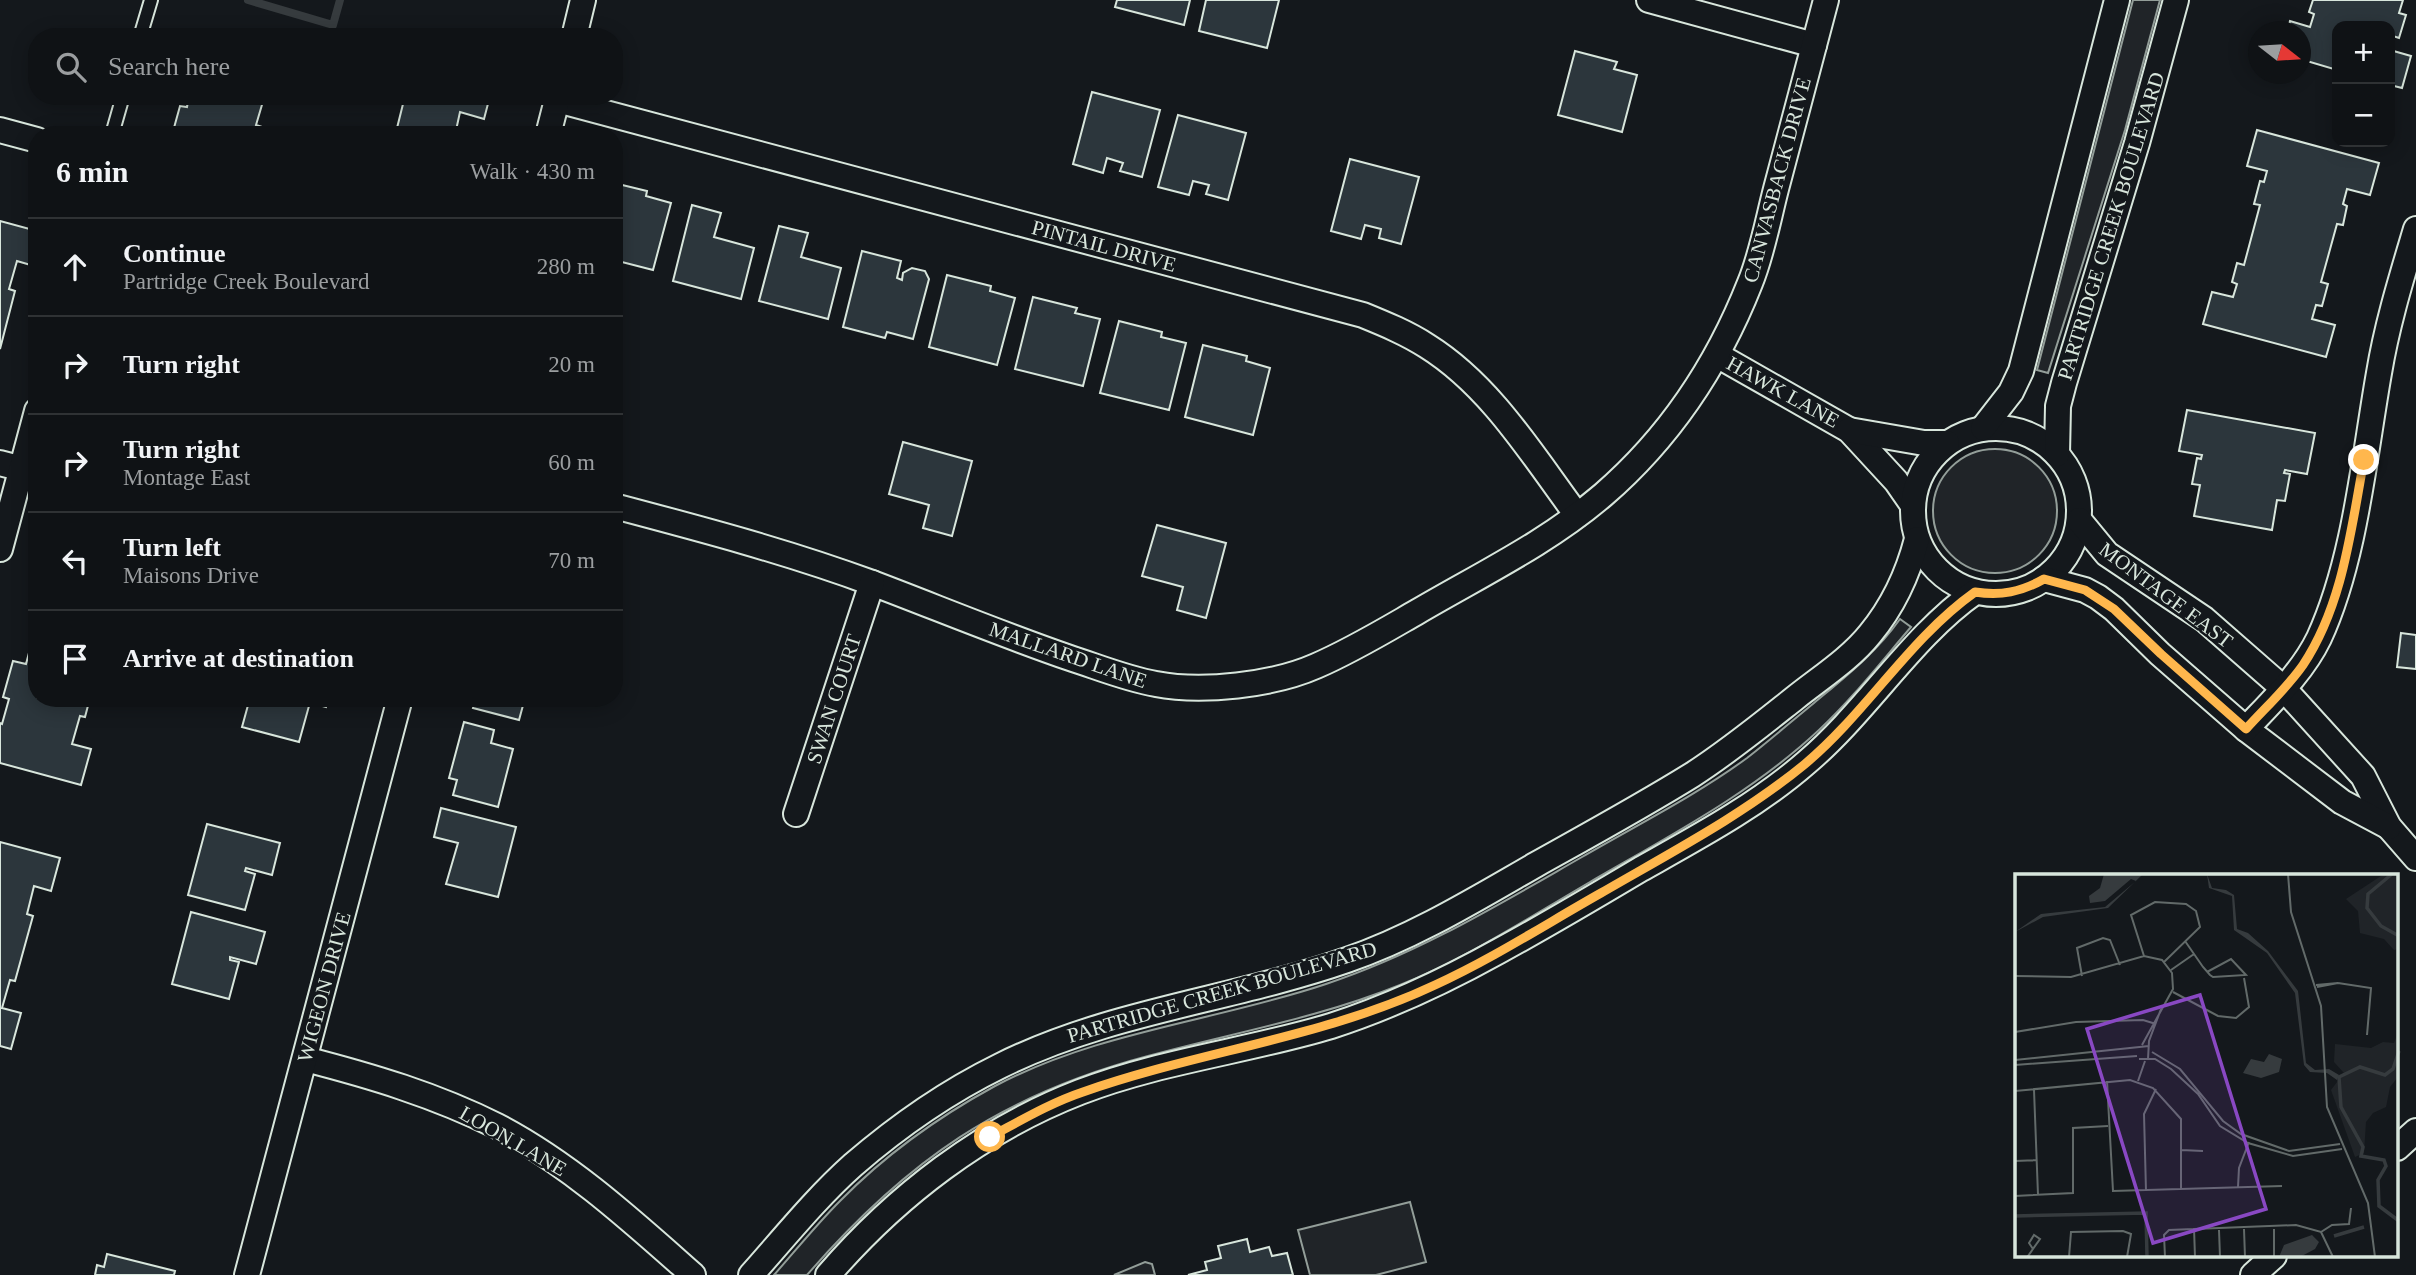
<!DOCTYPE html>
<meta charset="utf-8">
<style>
:root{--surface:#0f1215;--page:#1d2022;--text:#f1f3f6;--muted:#9b9ea0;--line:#2f3234}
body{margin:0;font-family:"Times New Roman",serif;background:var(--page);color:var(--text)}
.controls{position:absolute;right:21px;top:21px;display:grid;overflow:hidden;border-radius:14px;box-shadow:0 4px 18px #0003}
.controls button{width:63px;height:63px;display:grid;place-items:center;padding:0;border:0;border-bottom:2px solid var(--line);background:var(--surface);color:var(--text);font:35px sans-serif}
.compass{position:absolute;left:2248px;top:21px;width:63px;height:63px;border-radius:50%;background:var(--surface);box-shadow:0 4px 18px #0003;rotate:107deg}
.stop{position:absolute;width:21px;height:21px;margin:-16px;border:5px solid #ffb74d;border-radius:50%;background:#fff}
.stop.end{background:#ffb74d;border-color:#fff;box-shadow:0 2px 7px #0008}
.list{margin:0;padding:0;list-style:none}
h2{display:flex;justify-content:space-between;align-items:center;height:91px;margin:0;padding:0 28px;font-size:30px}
h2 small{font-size:23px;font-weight:400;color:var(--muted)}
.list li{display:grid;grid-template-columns:46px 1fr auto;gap:21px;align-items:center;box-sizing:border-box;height:98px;padding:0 28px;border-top:2px solid var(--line)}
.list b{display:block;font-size:26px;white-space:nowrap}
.list p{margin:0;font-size:23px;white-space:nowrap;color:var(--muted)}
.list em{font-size:23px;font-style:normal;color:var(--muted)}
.icon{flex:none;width:38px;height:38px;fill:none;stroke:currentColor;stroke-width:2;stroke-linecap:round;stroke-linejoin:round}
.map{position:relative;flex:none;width:2416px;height:1275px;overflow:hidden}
.search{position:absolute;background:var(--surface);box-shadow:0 4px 18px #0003;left:28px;top:28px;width:595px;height:77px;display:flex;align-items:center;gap:18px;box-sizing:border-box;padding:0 24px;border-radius:28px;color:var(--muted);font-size:26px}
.panel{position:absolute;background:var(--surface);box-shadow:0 4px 18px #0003;left:28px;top:126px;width:595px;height:581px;border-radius:28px}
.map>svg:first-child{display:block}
.green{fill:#202428;stroke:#939e99;stroke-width:2}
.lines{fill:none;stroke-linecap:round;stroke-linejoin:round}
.stream{stroke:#363b3e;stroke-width:8}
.building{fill:#2c363c;stroke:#d8e6dc;stroke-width:2}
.lane-casing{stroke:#d8e6dc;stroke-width:16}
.street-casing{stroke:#d8e6dc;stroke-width:28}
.lane{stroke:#14181c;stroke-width:12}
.street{stroke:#14181c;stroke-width:24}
.route{stroke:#ffb74d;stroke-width:9}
.labels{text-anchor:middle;stroke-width:5;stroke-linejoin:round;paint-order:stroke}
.street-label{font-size:21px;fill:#d8e6dc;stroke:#14181c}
.inset-river{fill:none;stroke:#363b3e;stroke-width:3.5}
.inset-road{fill:none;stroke:#626a69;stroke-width:2}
.view{fill:#8948c3;fill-opacity:0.15;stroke:#8948c3;stroke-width:3.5}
.inset-edge{fill:none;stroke:#d8e6dc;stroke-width:3.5}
</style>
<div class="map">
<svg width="2416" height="1275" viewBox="0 0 2416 1275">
<rect width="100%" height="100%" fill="#14181c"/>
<g class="green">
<path d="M2133 0H2160L2125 130 2048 373 2037 370Z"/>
<circle cx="1995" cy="511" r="62"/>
<path d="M1900 619 1911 627C1881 662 1853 698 1819 730 1752 793 1669 836 1590 882 1528 918 1467 958 1400 985 1319 1018 1232 1033 1148 1056 1001 1095 906 1161 807 1275H774C796 1250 817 1224 840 1201 886 1154 938 1117 995 1086 1099 1031 1216 1021 1326 984 1417 954 1498 905 1582 857 1637 825 1695 796 1747 758 1770 740 1792 721 1814 703 1845 677 1876 653 1900 619Z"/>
<path d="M1410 1202 1426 1262 1376 1275H1310L1298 1230Z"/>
<path d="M1145 1262 1152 1264 1155 1275H1114Z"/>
</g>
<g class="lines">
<path class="stream" d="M248 0 333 25 340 0"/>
</g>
<g class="building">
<path d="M1117 0H1190L1184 25 1115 7Z"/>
<path d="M1206 0H1279L1267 48 1199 31Z"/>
<path d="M2313 0H2403L2399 13 2406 15 2399 38 2393 36 2390 47V26H2337V70L2300 59V32H2287L2290 21 2310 27 2314 14 2309 12Z"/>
<path d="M2390 50 2411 56 2402 88 2390 85Z"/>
<path d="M1575 51 1617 62 1614 69 1637 75 1622 132 1558 115Z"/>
<path d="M1092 92 1160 110 1142 177 1120 171 1123 163 1107 158 1103 173 1073 164Z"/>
<path d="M189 96H282L281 102 264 98 256 125 262 127 260 135H172L180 106 187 107Z"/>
<path d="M405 96H490L484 119 460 112 455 135H423L397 128Z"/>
<path d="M1178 115 1246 133 1228 200 1206 194 1209 185 1193 181 1189 195 1158 187Z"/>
<path d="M2257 130 2379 163 2370 195 2347 189 2343 204 2347 206 2343 225 2337 224 2321 282 2328 284 2322 306 2316 305 2312 319 2335 325 2326 357 2203 324 2212 292 2233 297 2237 284 2232 282 2237 263 2244 265 2260 205 2254 204 2260 181 2264 182 2267 171 2247 166Z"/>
<path d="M1350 159 1419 177 1401 244 1379 238 1381 229 1365 225 1361 239 1331 231Z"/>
<path d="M614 183 647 191 646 196 671 203 653 270 614 260Z"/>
<path d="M692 205 721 213 714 237 754 248 741 299 673 281Z"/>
<path d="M0 221 37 231V256L34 266 17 261 9 289 15 291 0 349Z"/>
<path d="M779 226 808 233 801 257 841 268 828 319 759 301Z"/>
<path d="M862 251 901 261 897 278 902 280 903 273 912 268 925 271 929 279 913 339 887 332 885 338 843 327Z"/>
<path d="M947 275 991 286 990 291 1015 298 997 365 929 347Z"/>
<path d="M1033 297 1077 308 1075 313 1100 319 1083 386 1015 369Z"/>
<path d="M1119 321 1162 332 1161 337 1186 343 1169 410 1100 393Z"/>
<path d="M1203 345 1247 356 1246 361 1270 368 1253 435 1185 417Z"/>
<path d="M2187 410 2315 433 2307 474 2285 470 2284 473 2290 474 2285 501 2277 500 2272 530 2194 516 2200 485 2192 484 2197 458 2201 459 2202 455 2179 451Z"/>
<path d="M903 442 972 461 952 536 923 528 929 505 889 494Z"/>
<path d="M1157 525 1226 543 1206 618 1177 610 1183 587 1142 576Z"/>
<path d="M2401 633 2416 635V669L2397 667Z"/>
<path d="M34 634H37V698H90L85 717 80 716 72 744 91 749 81 785 0 763V723L2 724 9 699 3 697 13 661 26 664Z"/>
<path d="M250 698H328L326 707 300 700 299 703 309 706 299 742 242 727Z"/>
<path d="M476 698H525L519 720 473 708Z"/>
<path d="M464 722 494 730 491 743 513 749 498 807 453 795 457 780 449 778Z"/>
<path d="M441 808 516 827 498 897 446 884 458 843 434 837Z"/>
<path d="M207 824 280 843 272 875 246 868 245 871 255 874 245 910 188 895Z"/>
<path d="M0 842 60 858 51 891 34 886 27 914 33 916 15 981 10 980 2 1008 21 1013 11 1049 0 1046Z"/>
<path d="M191 912 265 932 256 964 230 957V960L239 962 229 999 172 984Z"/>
<path d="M1247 1239 1250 1252 1269 1247 1272 1256 1287 1253 1293 1275H1188L1207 1270 1205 1262 1221 1258 1218 1246Z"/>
<path d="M107 1254 175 1271 174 1275H95L97 1265 104 1267Z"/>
</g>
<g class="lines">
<g class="lane-casing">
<g id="lane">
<path d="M140 37 151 0"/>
<path d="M108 135 113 131 123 96"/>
</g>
</g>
<g class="street-casing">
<g id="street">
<path d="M1649 0 1814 45"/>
<path d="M574 37 583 0"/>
<path d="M557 100 1363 315C1385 324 1407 333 1427 346 1491 386 1533 456 1577 515"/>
<path d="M0 130 37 140"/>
<path d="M548 135 558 96"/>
<path d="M1717 355 1849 430 1896 481 1912 504"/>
<circle cx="1996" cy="511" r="83"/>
<path d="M1983 428 2011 392 2021 371 2117 0"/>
<path d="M1849 430 1924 443H1947"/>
<path d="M2057 454 2058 406 2064 383 2137 143 2176 0"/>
<path d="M0 463 23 469"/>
<path d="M614 506C701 529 788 552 872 583 938 608 1003 635 1070 658 1098 667 1127 679 1156 684 1202 693 1273 685 1316 666 1351 651 1384 631 1417 612 1480 575 1547 543 1603 495 1669 438 1718 364 1750 283 1762 254 1768 220 1776 189 1793 126 1809 63 1826 0"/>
<path d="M2079 520 2107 554 2204 619 2284 689 2363 776 2389 827 2416 858"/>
<path d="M0 549 37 411"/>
<path d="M2044 579 2085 590 2098 597 2114 609 2160 654 2246 729 2342 802 2389 827"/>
<path d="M2246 729C2272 701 2302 673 2319 638 2355 560 2364 458 2379 373 2387 324 2402 276 2416 229"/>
<path d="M796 814 872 583"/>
<path d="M305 1059C371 1076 435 1095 497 1126 570 1164 632 1221 693 1275"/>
<path d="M2397 1148 2416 1131"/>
<path d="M247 1275 400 698"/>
<path d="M751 1275C784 1238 816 1198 853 1165 897 1127 947 1092 1000 1066 1110 1011 1232 1000 1347 960 1414 937 1476 899 1537 864 1589 835 1642 806 1692 775 1728 752 1761 725 1795 698 1820 678 1850 659 1870 634 1894 605 1908 574 1917 539"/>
<path d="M828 1275C896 1196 982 1130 1080 1092 1160 1061 1248 1051 1331 1026 1390 1007 1445 981 1499 951 1547 925 1594 897 1641 869 1698 837 1758 805 1807 762 1867 711 1912 636 1975 592"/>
<path d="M2253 1275 2274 1256"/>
</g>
</g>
<use href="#lane" class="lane"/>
<use href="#street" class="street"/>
</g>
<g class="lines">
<path class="route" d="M990 1137C1020 1121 1050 1103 1083 1092 1199 1051 1323 1038 1435 985 1492 959 1546 924 1601 893 1670 853 1743 815 1805 764 1867 712 1909 639 1975 592 2001 596 2021 592 2044 579L2085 590 2114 609 2161 654 2246 729C2265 708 2287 688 2303 665 2343 605 2351 529 2364 460"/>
</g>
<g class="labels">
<g class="street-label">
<text transform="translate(1777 180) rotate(-75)" y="7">CANVASBACK DRIVE</text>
<text transform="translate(2111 226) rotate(-73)" y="7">PARTRIDGE CREEK BOULEVARD</text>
<text transform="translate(1104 246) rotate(15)" y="7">PINTAIL DRIVE</text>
<text transform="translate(1783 392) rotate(29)" y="7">HAWK LANE</text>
<text transform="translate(2166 595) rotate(37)" y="7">MONTAGE EAST</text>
<text transform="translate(1068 655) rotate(19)" y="7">MALLARD LANE</text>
<text transform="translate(834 699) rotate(-72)" y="7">SWAN COURT</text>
<text transform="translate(324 987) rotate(-75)" y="7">WIGEON DRIVE</text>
<text transform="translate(1222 992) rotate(-16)" y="7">PARTRIDGE CREEK BOULEVARD</text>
<text transform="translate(513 1141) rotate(30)" y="7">LOON LANE</text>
</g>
</g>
<g transform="translate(2015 874)">
<rect width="383" height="383" fill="#14181c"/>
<path d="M369 0H383V75L379 76 369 65 345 59 343 37 331 25ZM383 159V203L375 213 371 233 358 239 351 248 349 279 340 283 316 216 329 199 319 188 320 170 356 174 368 168 379 169Z" fill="#202428"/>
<path d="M89 0H128L93 34 28 43 0 58 26 40 90 33 121 7 116 5 90 27 75 29 74 22 85 14ZM192 0 197 14 211 16 219 21 222 55 233 59 253 77 283 117 291 189 300 196 314 195 324 201 322 206 312 199 295 198 289 191 280 119 252 79 219 56 217 22 194 14ZM254 180 267 185 264 198 246 204 228 199 236 185 249 188ZM297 361 304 368 300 375 285 383H264L269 371Z" fill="#363b3e"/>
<path class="inset-river" d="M377 0 353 20 352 34 366 52 384 62M384 177 378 195 370 201 345 193 324 203 326 233 348 273 346 282 369 286 371 292 363 306 364 332 384 347M0 342 131 339 132 383M319 362 349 353"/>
<path class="inset-road" d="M273 0 276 38 306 132 312 233 353 329 360 383M170 67 188 93 195 101 198 103 231 101 216 85 192 98M129 82 116 41 140 28 171 30 181 37 185 53 149 88M156 96 179 80M0 102 56 103 129 82 147 86 157 99 158 115 127 171M67 102 62 74 88 64 95 66 105 91M323 109 356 114 352 161M301 111 323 109 302 113M158 118 203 142 221 144 234 133 229 104M0 158 61 148 128 146 141 150M137 178 165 195 208 247 226 260 274 277 325 270M124 185H140L156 195 183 220 205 252 233 269 278 282 327 275M133 185 134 167 146 135M0 186 134 172M0 191 122 182M92 207 98 317 267 312M123 207 130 187M19 216 23 321M0 217 115 206 138 214 166 245V316M166 276 188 277M0 287 22 286M223 313 224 294 234 268M131 317 129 240 141 215M0 322 58 319V254L93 252M179 354 180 383M229 355 230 383M259 355V383M204 356 205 383M306 358 318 383M12 383 13 382 25 365 19 361 14 369 18 375M54 383 56 358 108 357 116 360 112 383M150 383 149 361 154 356 281 351 306 358 317 351 334 350 336 334"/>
<path class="view" d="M185 121 251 335 138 369 72 155Z"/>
<rect width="383" height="383" class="inset-edge"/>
</g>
</svg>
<div class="controls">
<button>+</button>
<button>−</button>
</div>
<svg class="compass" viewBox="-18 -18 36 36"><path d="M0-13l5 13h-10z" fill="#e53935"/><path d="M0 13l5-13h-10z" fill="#9b9ea0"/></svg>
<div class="stop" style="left:990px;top:1137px"></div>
<div class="stop end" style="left:2364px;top:460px"></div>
<div class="search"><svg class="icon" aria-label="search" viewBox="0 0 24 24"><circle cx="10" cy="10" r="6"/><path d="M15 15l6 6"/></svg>Search here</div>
<section class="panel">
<h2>6 min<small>Walk · 430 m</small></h2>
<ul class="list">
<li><svg class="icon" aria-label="ahead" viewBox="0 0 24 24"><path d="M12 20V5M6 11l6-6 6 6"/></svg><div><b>Continue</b><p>Partridge Creek Boulevard</p></div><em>280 m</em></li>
<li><svg class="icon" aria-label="right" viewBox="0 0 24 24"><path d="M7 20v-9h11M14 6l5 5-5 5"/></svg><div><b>Turn right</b></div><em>20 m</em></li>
<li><svg class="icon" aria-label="right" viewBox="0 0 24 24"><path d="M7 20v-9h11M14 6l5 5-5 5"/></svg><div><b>Turn right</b><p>Montage East</p></div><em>60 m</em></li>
<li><svg class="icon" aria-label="left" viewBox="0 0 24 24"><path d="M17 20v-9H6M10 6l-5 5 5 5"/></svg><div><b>Turn left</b><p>Maisons Drive</p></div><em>70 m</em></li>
<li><svg class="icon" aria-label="arrive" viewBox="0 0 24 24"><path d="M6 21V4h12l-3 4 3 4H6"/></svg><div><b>Arrive at destination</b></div></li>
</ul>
</section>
</div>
